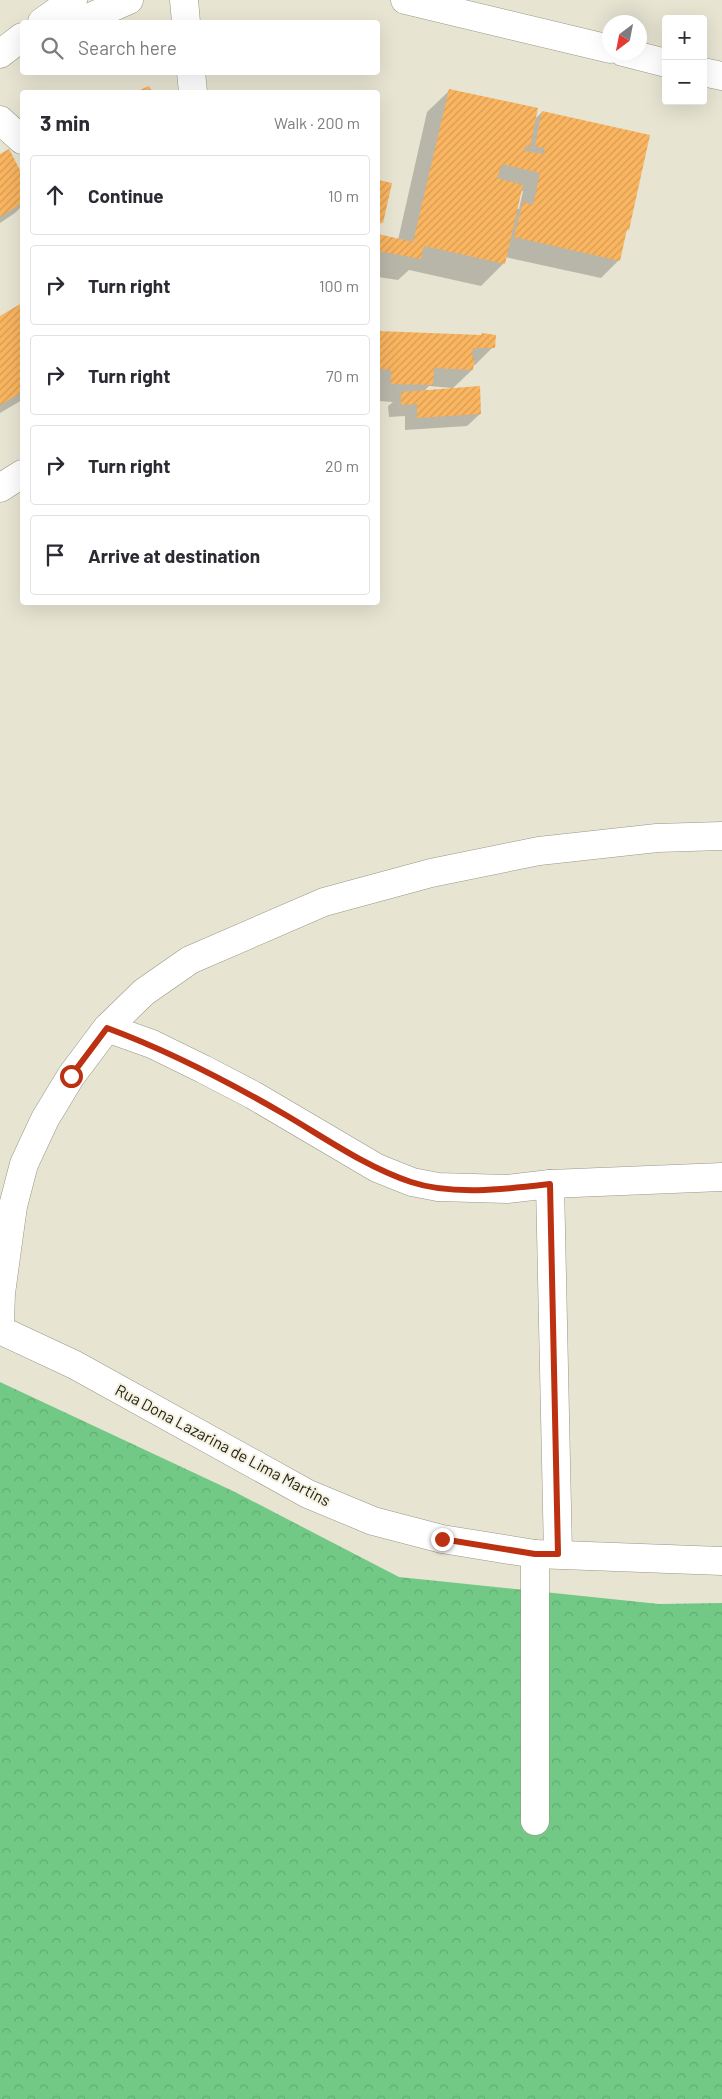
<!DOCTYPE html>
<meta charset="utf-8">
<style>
:root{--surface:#fff;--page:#f2f2f3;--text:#2b2b33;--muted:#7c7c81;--line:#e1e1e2}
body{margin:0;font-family:Barlow,sans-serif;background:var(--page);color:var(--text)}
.controls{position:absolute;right:15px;top:15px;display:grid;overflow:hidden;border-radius:5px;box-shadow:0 5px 20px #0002}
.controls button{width:45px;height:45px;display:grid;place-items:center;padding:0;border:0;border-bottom:1px solid var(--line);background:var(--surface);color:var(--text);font:25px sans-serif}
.compass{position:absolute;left:602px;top:15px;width:45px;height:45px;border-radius:50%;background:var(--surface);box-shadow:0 5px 20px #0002;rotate:212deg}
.stop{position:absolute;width:15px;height:15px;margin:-11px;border:4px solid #bc3112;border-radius:50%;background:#fff}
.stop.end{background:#bc3112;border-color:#fff;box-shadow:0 1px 5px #0008}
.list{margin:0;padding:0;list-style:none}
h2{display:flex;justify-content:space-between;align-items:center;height:65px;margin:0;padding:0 20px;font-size:21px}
h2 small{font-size:16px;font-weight:400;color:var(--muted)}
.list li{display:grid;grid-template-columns:32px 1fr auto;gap:15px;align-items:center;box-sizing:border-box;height:80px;margin:0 10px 10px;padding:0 10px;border:1px solid var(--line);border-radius:5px}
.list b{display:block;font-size:19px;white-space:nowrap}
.list em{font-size:16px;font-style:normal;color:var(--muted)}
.icon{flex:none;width:28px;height:28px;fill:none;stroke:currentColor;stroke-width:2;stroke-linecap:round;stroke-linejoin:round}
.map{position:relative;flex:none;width:722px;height:2099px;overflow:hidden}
.search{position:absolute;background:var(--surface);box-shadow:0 5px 20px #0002;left:20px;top:20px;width:360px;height:55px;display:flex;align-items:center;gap:12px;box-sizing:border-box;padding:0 18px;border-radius:5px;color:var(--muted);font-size:19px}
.panel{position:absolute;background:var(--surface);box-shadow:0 5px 20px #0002;left:20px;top:90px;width:360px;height:515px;border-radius:5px}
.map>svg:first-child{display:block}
.forest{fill:url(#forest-crowns)}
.shadow{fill:#0003;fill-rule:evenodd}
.building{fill:url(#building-hatch)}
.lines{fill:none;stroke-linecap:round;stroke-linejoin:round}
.minor-casing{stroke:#999686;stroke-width:29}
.minor{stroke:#fff;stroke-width:28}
.route{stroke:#bc3112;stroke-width:6}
.labels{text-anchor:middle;stroke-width:4;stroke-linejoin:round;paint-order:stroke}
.street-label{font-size:16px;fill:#1f1e17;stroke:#f4f1df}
</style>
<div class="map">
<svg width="722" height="2099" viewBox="0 0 722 2099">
<defs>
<pattern id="forest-crowns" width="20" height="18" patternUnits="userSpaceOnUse" patternTransform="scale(1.25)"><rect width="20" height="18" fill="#72c985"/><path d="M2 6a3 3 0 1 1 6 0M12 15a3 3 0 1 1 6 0" fill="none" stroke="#62ac72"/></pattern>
<pattern id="building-hatch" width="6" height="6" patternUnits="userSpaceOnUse" patternTransform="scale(1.25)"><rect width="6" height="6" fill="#fab560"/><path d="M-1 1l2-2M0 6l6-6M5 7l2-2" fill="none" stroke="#d69b53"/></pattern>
</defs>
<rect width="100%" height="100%" fill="#e7e4d2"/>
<path class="forest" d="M0 1382 235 1492 399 1577 659 1604 722 1603V2099H0Z"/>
<g class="shadow">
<path d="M450 90 534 120 542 112 628 229 626 232 619 260 601 278 505 257 503 264 481 286 409 270 398 280 378 277V235L398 240 427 112ZM520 191H523L519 209 516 208Z"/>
<path d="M8 151 22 176V206L15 213 0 223V156Z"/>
<path d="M378 182 390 184 382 222 378 226Z"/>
<path d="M22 305V400L0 413V318Z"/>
<path d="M378 332 495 336 493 347 475 365H472V370L452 389 480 414 467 426 405 430V416L389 417 388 406 393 402 378 401ZM429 386 452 388V389L424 391Z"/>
</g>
<g class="building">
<path d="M149 86 152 92H136Z"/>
<path d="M449 89 538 108 530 147 525 146 524 151 544 154 545 149 535 146 542 111 650 135 629 230 627 229 620 261 514 237 523 202 533 205 540 173 502 164 497 178 523 185 505 264 424 246 421 259 378 251V234L413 242Z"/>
<path d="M9 149 22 174V203L0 217V154Z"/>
<path d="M378 180 392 183 383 223 378 222Z"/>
<path d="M22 303V392L0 405V316Z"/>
<path d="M378 331 481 335 482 333 496 335 495 348H473L472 358H475L473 370 434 368 433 385 391 384V370L378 369Z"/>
<path d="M480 386 481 414 417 418V404L401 405V392Z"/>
</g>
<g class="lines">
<g class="minor-casing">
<g id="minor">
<path d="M184 0 186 22"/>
<path d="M405 0 610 49"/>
<path d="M42 22 73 0"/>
<path d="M79 22 129 0"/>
<path d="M623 52 666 63"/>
<path d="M0 54 22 37"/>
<path d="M191 72 193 92"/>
<path d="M703 72 722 76"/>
<path d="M0 120 22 140"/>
<path d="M0 488 22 474"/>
<path d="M107 1028 152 1044 203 1069 253 1095 377 1168 412 1182 438 1187 507 1189 550 1184 722 1177"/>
<path d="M550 1184 558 1554"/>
<path d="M0 1321 1 1293 13 1206 24 1164 45 1119 71 1076 107 1028 144 992 190 960 324 902 431 873 539 851 657 838 722 836"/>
<path d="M0 1330 75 1365 308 1494 373 1521 442 1539 535 1554 722 1561"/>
<path d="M535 1821V1554"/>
</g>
</g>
<use href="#minor" class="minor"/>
</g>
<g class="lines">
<path class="route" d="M71 1076 107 1028C169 1051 227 1081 284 1114 325 1138 366 1167 411 1182 453 1196 507 1189 550 1184L558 1554H535L442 1539"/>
</g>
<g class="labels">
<g class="street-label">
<text transform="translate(223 1445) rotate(28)" y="6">Rua Dona Lazarina de Lima Martins</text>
</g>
</g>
</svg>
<div class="controls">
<button>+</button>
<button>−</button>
</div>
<svg class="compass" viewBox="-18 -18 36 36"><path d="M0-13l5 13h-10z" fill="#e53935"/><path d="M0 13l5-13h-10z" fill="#7c7c81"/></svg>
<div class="stop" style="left:71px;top:1076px"></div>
<div class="stop end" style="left:442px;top:1539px"></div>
<div class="search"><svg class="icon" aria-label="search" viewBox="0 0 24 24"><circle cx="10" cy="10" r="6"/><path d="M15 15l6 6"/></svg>Search here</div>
<section class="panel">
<h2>3 min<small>Walk · 200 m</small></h2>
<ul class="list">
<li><svg class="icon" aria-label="ahead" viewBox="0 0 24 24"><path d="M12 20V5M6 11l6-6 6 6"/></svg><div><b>Continue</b></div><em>10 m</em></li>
<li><svg class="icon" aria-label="right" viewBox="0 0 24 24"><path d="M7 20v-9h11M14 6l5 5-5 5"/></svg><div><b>Turn right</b></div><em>100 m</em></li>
<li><svg class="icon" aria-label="right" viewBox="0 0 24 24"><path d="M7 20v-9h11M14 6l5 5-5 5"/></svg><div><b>Turn right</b></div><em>70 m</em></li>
<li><svg class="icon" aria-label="right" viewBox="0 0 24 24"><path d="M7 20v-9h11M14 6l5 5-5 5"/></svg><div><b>Turn right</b></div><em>20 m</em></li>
<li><svg class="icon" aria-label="arrive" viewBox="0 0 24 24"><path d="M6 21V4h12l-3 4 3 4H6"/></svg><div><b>Arrive at destination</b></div></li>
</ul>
</section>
</div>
